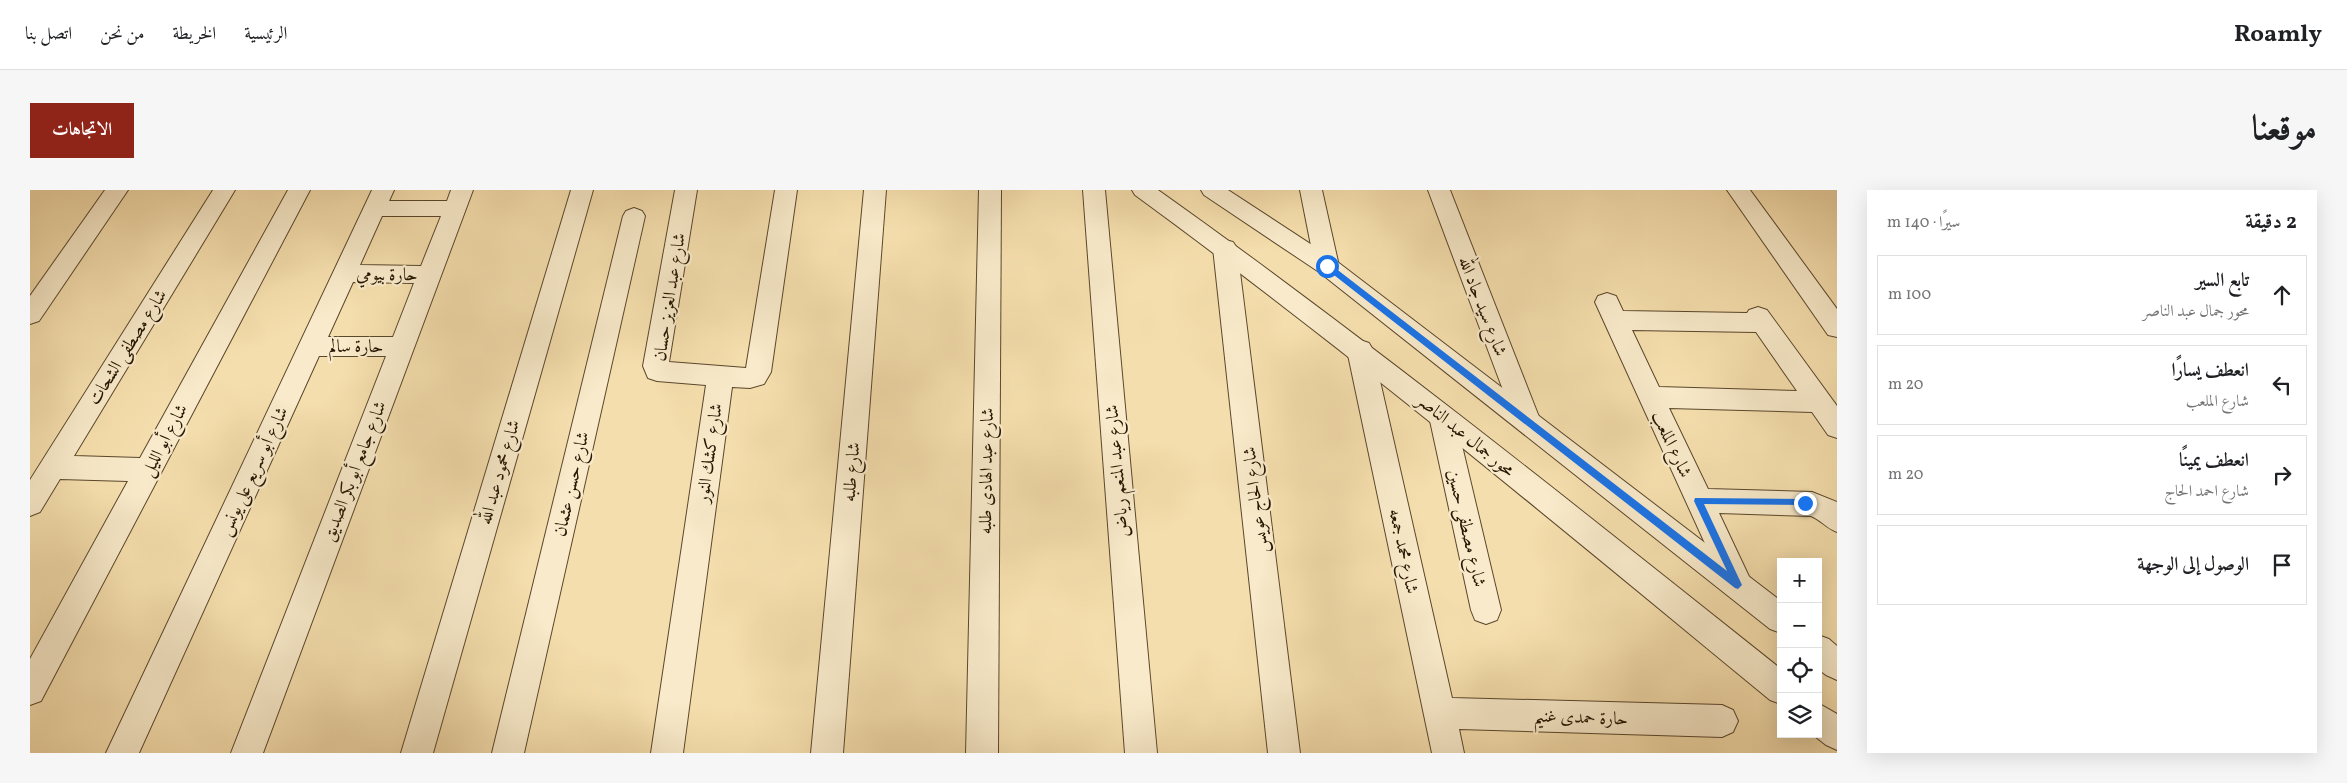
<!DOCTYPE html>
<html lang="ar">
<meta charset="utf-8">
<style>
:root{--surface:#fff;--page:#f6f6f6;--text:#202124;--muted:#757577;--line:#e0e0e0;--accent:#8f2418}
body{margin:0;font-family:Vollkorn,Amiri,serif;background:var(--page);color:var(--text);direction:rtl}
.controls{position:absolute;right:15px;bottom:15px;display:grid;overflow:hidden;border-radius:0px;box-shadow:0 5px 20px #0002}
.controls button{width:45px;height:45px;display:grid;place-items:center;padding:0;border:0;border-bottom:1px solid var(--line);background:var(--surface);color:var(--text);font:25px sans-serif}
.stop{position:absolute;width:15px;height:15px;margin:-11px;border:4px solid #1a73e8;border-radius:50%;background:#fff}
.stop.end{background:#1a73e8;border-color:#fff;box-shadow:0 1px 5px #0008}
.list{margin:0;padding:0;list-style:none}
h2{display:flex;justify-content:space-between;align-items:center;height:65px;margin:0;padding:0 20px;font-size:21px}
h2 small{font-size:16px;font-weight:400;color:var(--muted)}
.list li{display:grid;grid-template-columns:32px 1fr auto;gap:15px;align-items:center;box-sizing:border-box;height:80px;margin:0 10px 10px;padding:0 10px;border:1px solid var(--line);border-radius:0px}
.list b{display:block;font-size:19px;white-space:nowrap}
.list p{margin:0;font-size:16px;white-space:nowrap;color:var(--muted)}
.list em{font-size:16px;font-style:normal;color:var(--muted)}
.icon{flex:none;width:28px;height:28px;fill:none;stroke:currentColor;stroke-width:2;stroke-linecap:round;stroke-linejoin:round}
.map{position:relative;flex:none;width:1807px;height:563px;overflow:hidden;direction:ltr;border-radius:0px}
header{display:flex;align-items:center;gap:30px;box-sizing:border-box;height:70px;padding:0 25px;background:var(--surface);border-bottom:1px solid var(--line)}
header strong{font-size:24px}
nav{display:flex;gap:28px;margin-inline-start:auto;font-size:18px}
.intro{display:flex;align-items:center;justify-content:space-between;box-sizing:border-box;height:120px;padding:0 30px}
h1{margin:0;font-size:35px}
.button{padding:12px 22px;border-radius:0px;background:var(--accent);color:#fff;font-size:18px;font-weight:700}
main{display:flex;gap:30px;padding:0 30px}
aside{flex:1;background:var(--surface);border-radius:0px;box-shadow:0 5px 20px #0002}
.map>svg:first-child{display:block}
.lines{fill:none;stroke-linecap:round;stroke-linejoin:round}
.minor-casing{stroke:#5a472c;stroke-width:2}
.tertiary-casing{stroke:#5a472c;stroke-width:2}
.minor{fill:#f8eaca;fill-rule:evenodd}
.tertiary{fill:#f8eaca;fill-rule:evenodd}
.route{fill:#1a73e8}
.labels{text-anchor:middle;stroke-width:4.5;stroke-linejoin:round;paint-order:stroke}
.street-label{font-size:18px;fill:#261501;stroke:#f8eaca}
</style>
<header>
<strong>Roamly</strong>
<nav><a>الرئيسية</a><a>الخريطة</a><a>من نحن</a><a>اتصل بنا</a></nav>
</header>
<div class="intro"><h1>موقعنا</h1><a class="button">الاتجاهات</a></div>
<main>
<aside>
<h2>2 دقيقة<small>سيرًا · 140 m</small></h2>
<ul class="list">
<li><svg class="icon" aria-label="ahead" viewBox="0 0 24 24"><path d="M12 20V5M6 11l6-6 6 6"/></svg><div><b>تابع السير</b><p>محور جمال عبد الناصر</p></div><em>100 m</em></li>
<li><svg class="icon" aria-label="left" viewBox="0 0 24 24"><path d="M17 20v-9H6M10 6l-5 5 5 5"/></svg><div><b>انعطف يسارًا</b><p>شارع الملعب</p></div><em>20 m</em></li>
<li><svg class="icon" aria-label="right" viewBox="0 0 24 24"><path d="M7 20v-9h11M14 6l5 5-5 5"/></svg><div><b>انعطف يمينًا</b><p>شارع احمد الحاج</p></div><em>20 m</em></li>
<li><svg class="icon" aria-label="arrive" viewBox="0 0 24 24"><path d="M6 21V4h12l-3 4 3 4H6"/></svg><div><b>الوصول إلى الوجهة</b></div></li>
</ul>
</aside>
<div class="map">
<svg width="1807" height="563" viewBox="0 0 1807 563">
<rect width="100%" height="100%" fill="#f5dead"/>
<filter id="stains"><feTurbulence type="fractalNoise" baseFrequency=".004" numOctaves="4"/><feColorMatrix values="0 0 0 0 .2 0 0 0 0 .09 0 0 0 0 .02 0 0 0 .5 -.17"/></filter>
<radialGradient id="worn" r=".72"><stop offset=".6" stop-color="#630" stop-opacity="0"/><stop offset="1" stop-color="#630" stop-opacity=".3"/></radialGradient>
<g class="lines">
<g class="minor-casing">
<g id="minor">
<path d="M75 0H98L9 131 0 134V106Z"/>
<path d="M183 0H205L44 266 110 268 258 0H280L11 511 0 515V469L98 291 30 289 10 322 0 326V290Z"/>
<path d="M342 0H364L359 11H417L421 0H443L233 563H201L356 166H289L109 563H76ZM352 26H411L391 76 330 75ZM323 92 384 93 363 147H298Z"/>
<path d="M541 0H563L403 563H371Z"/>
<path d="M645 0H667L639 172 716 178 745 0H767L741 182 734 194 720 198 702 197 653 563H621L676 195 627 191 618 188 613 176Z"/>
<path d="M834 0H856L813 563H781Z"/>
<path d="M949 0H971L968 563H936Z"/>
<path d="M1053 0H1075L1127 563H1095Z"/>
<path d="M1270 0H1292L1309 76 1305 82 1297 84 1289 82 1285 76Z"/>
<path d="M1398 0H1420L1511 232 1507 240 1498 243 1489 240 1485 232Z"/>
<path d="M1697 0H1720L1807 119V147L1798 145Z"/>
<path d="M604 18 612 21 615 26 494 563H462L593 26 596 21Z"/>
<path d="M1195 50 1203 52 1207 58 1270 563H1238L1183 58 1187 52Z"/>
<path d="M1577 103 1586 106 1593 121 1717 123 1719 120 1728 117 1737 120 1807 216V248L1798 245 1782 222 1639 218 1678 299 1782 302 1807 312V342C1796 338 1791 330 1781 326L1689 323 1723 395 1718 404 1708 408 1698 404 1565 112 1568 106ZM1602 140 1726 142 1767 201 1629 197Z"/>
<path d="M1330 150 1339 153 1343 160 1422 508 1692 515 1703 520 1708 531 1703 542 1692 547 1429 539 1434 563H1402L1317 160 1321 153Z"/>
<path d="M1412 215 1421 219 1425 226 1471 420 1467 430 1456 434 1445 430 1441 420 1399 226 1403 219Z"/>
</g>
</g>
<g class="tertiary-casing">
<g id="tertiary">
<path d="M1102 0H1128C1342 152 1546 316 1751 479V514L1740 510C1531 338 1324 165 1105 5Z"/>
<path d="M1171 0H1198L1305 70 1751 411V443L1740 439 1289 82 1174 5Z"/>
<path d="M1788 445 1799 449 1807 456V490L1796 485 1788 479Z"/>
<path d="M1788 513 1807 524V560L1796 555 1782 544H1788Z"/>
</g>
</g>
<use href="#minor" class="minor"/>
<use href="#tertiary" class="tertiary"/>
</g>
<path class="route" d="M1295 74H1300L1697 381 1664 311 1665 308 1775 309 1778 311V315L1674 314 1712 395 1708 399 1705 398 1295 78Z"/>
<g class="labels">
<g class="street-label">
<text transform="translate(357 84) rotate(1)" y="6">حارة بيومي</text>
<text transform="translate(639 107) rotate(-81)" y="6">شارع عبد العزيز حسان</text>
<text transform="translate(1453 116) rotate(69)" y="6">شارع سيد جاد الله</text>
<text x="326" y="162">حارة سالم</text>
<text transform="translate(97 157) rotate(-58)" y="6">شارع مصطفى الشحات</text>
<text transform="translate(1436 245) rotate(39)" y="6">محور جمال عبد الناصر</text>
<text transform="translate(134 250) rotate(-62)" y="6">شارع أبو الليل</text>
<text transform="translate(1642 254) rotate(65)" y="6">شارع الملعب</text>
<text transform="translate(679 263) rotate(-82)" y="6">شارع كشك النور</text>
<text transform="translate(223 281) rotate(-65)" y="6">شارع أبو سريع على يونس</text>
<text transform="translate(324 281) rotate(-69)" y="6">شارع جامع أبو بكر الصديق</text>
<text transform="translate(956 281) rotate(-89)" y="6">شارع عبد الهادى طلبه</text>
<text transform="translate(1087 281) rotate(-95)" y="6">شارع عبد المنعم رياض</text>
<text transform="translate(469 282) rotate(-74)" y="6">شارع محمود عبد الله</text>
<text transform="translate(821 282) rotate(-85)" y="6">شارع طلبه</text>
<text transform="translate(541 294) rotate(-77)" y="6">شارع حسن عثمان</text>
<text transform="translate(1225 310) rotate(-97)" y="6">شارع الحاج عويس</text>
<text transform="translate(1437 338) rotate(77)" y="6">شارع مصطفى حسين</text>
<text transform="translate(1374 361) rotate(78)" y="6">شارع محمد جمعه</text>
<text transform="translate(1551 527) rotate(2)" y="6">حارة حمدى غنيم</text>
</g>
</g>
<rect width="100%" height="100%" filter="url(#stains)"/>
<rect width="100%" height="100%" fill="url(#worn)"/>
</svg>
<div class="controls">
<button>+</button>
<button>−</button>
<button><svg class="icon" aria-label="locate" viewBox="0 0 24 24"><circle cx="12" cy="12" r="6"/><path d="M12 2v4M12 18v4M2 12h4M18 12h4"/></svg></button>
<button><svg class="icon" aria-label="layers" viewBox="0 0 24 24"><path d="M12 4l9 5-9 5-9-5zM3 14l9 5 9-5"/></svg></button>
</div>
<div class="stop" style="left:1297px;top:76px"></div>
<div class="stop end" style="left:1775px;top:313px"></div>
</div>
</main>
